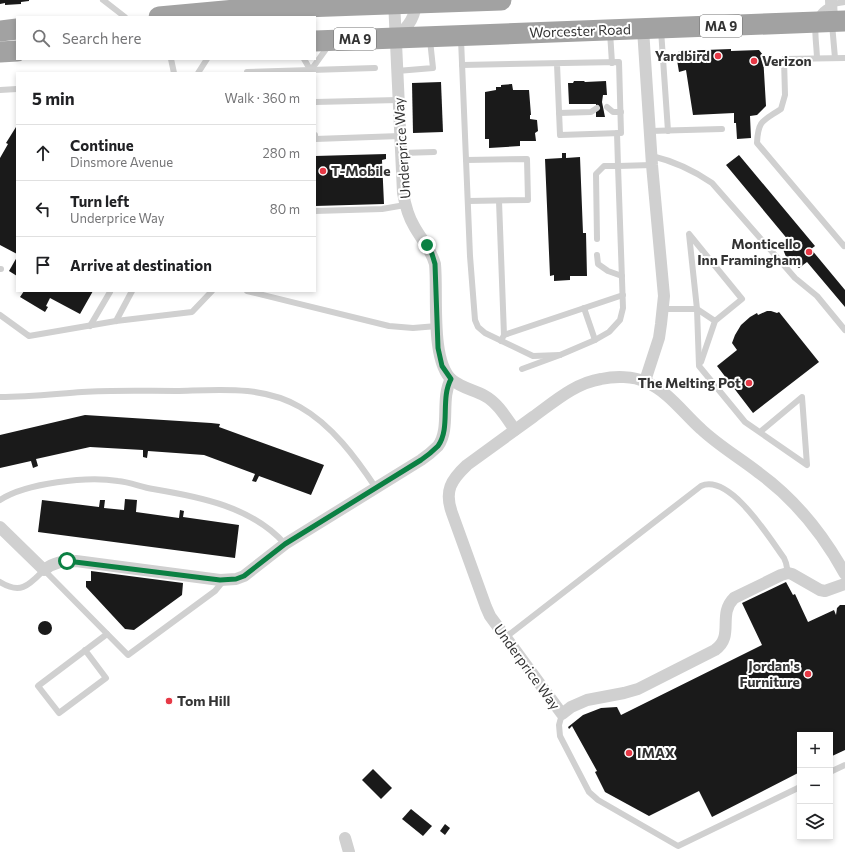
<!DOCTYPE html>
<meta charset="utf-8">
<style>
:root{--surface:#fff;--page:#f6f6f6;--text:#202124;--muted:#757577;--line:#e0e0e0}
body{margin:0;font-family:Commissioner,sans-serif;background:var(--page);color:var(--text)}
.controls{position:absolute;right:12px;bottom:12px;display:grid;overflow:hidden;border-radius:0px;box-shadow:0 2px 6px #0003}
.controls button{width:36px;height:36px;display:grid;place-items:center;padding:0;border:0;border-bottom:1px solid var(--line);background:var(--surface);color:var(--text);font:20px sans-serif}
.stop{position:absolute;width:12px;height:12px;margin:-9px;border:3px solid #0b8043;border-radius:50%;background:#fff}
.stop.end{background:#0b8043;border-color:#fff;box-shadow:0 1px 4px #0008}
.list{margin:0;padding:0;list-style:none}
h2{display:flex;justify-content:space-between;align-items:center;height:52px;margin:0;padding:0 16px;font-size:17px}
h2 small{font-size:13px;font-weight:400;color:var(--muted)}
.list li{display:grid;grid-template-columns:26px 1fr auto;gap:12px;align-items:center;box-sizing:border-box;height:56px;padding:0 16px;border-top:1px solid var(--line)}
.list b{display:block;font-size:15px;white-space:nowrap}
.list p{margin:0;font-size:13px;white-space:nowrap;color:var(--muted)}
.list em{font-size:13px;font-style:normal;color:var(--muted)}
.icon{flex:none;width:22px;height:22px;fill:none;stroke:currentColor;stroke-width:2;stroke-linecap:round;stroke-linejoin:round}
.map{position:relative;flex:none;width:845px;height:852px;overflow:hidden}
.search{position:absolute;background:var(--surface);box-shadow:0 2px 6px #0003;left:16px;top:16px;width:300px;height:44px;display:flex;align-items:center;gap:10px;box-sizing:border-box;padding:0 14px;border-radius:0px;color:var(--muted);font-size:15px}
.panel{position:absolute;background:var(--surface);box-shadow:0 2px 6px #0003;left:16px;top:72px;width:300px;height:220px;border-radius:0px}
.map>svg:first-child{display:block}
.building{fill:#1a1a1a}
.lines{fill:none;stroke-linecap:round;stroke-linejoin:round}
.service{stroke:#d0d0d0;stroke-width:6}
.minor{stroke:#d0d0d0;stroke-width:12}
.trunk{stroke:#a2a2a2;stroke-width:21}
.route{stroke:#0b8043;stroke-width:5}
.poi-dot{fill:#e63946;stroke:#fff;stroke-width:1.5}
.labels{text-anchor:middle;stroke-width:4;stroke-linejoin:round;paint-order:stroke}
.shield{fill:#fff;stroke:#707070;stroke-width:1}
.shield-label{font-size:13px;font-weight:bold;fill:#333}
.street-label{font-size:14px;fill:#333;stroke:#fff}
.poi-label{font-size:14px;font-weight:bold;fill:#333;stroke:#fff;text-anchor:end}
</style>
<div class="map">
<svg width="845" height="852" viewBox="0 0 845 852">
<rect width="100%" height="100%" fill="#fff"/>
<g class="building">
<path d="M0 0H29V1L21 2V4L5 5V3L0 4Z"/>
<path d="M731 49V51L759 50 763 55 766 106 757 115 750 116 751 138 737 139 736 123H734V113L693 115 686 70 679 72 677 60 679 51Z"/>
<path d="M574 81H584L585 82 606 81 607 95H603L602 102 605 117H596V104H569L568 83H573Z"/>
<path d="M441 82 443 132 413 133 412 83Z"/>
<path d="M512 84 513 90H529L531 115H530V119L537 120 538 131 535 133 536 141H520V146L489 148V139H485V92L496 90V87H501V85Z"/>
<path d="M16 127 17 128V254L0 245V158L8 144 6 143Z"/>
<path d="M562 153H566V158L580 157 583 233H586L587 276H570V280L554 281V275L550 276 545 159 562 158Z"/>
<path d="M386 154V159L382 160 384 204 315 206V156Z"/>
<path d="M739 155 815 246 811 249 845 290V307L807 262 799 268 787 259 782 247 789 241 726 165Z"/>
<path d="M17 257V276L9 271Z"/>
<path d="M24 291H93L80 314 50 298 46 306 48 307 45 312 20 297Z"/>
<path d="M767 311H771L777 313 779 312 819 362 753 413 717 366 737 350 732 343 735 335 741 325 750 317 757 313 758 315Z"/>
<path d="M85 415 211 423 220 424 219 427 324 465 311 495 259 476 256 482 252 481 255 474 204 455 148 451 147 458 143 457V450L90 447 36 459 38 466 33 468 31 461 0 468V435Z"/>
<path d="M125 499 137 500 136 512 179 518 180 510 184 511 183 517 239 525 235 558 38 532 42 500 99 507 100 500H105L104 508 124 510Z"/>
<path d="M91 571 183 583 182 595 134 630 125 629 86 587V581H91Z"/>
<path d="M786 582 793 595 795 594 808 622 834 610 836 615 837 608 840 605H845V750L830 757V735H800V772L712 817 699 791 649 816 605 792 595 772 597 771 572 726 569 729 568 727 583 715 601 708 617 707 621 715 762 645 742 603Z"/>
<circle cx="45" cy="628" r="7"/>
<path d="M373 769 392 788 381 799 362 780Z"/>
<path d="M411 809 432 826 423 836 402 819Z"/>
<path d="M445 824 450 828 445 835 440 831Z"/>
</g>
<g class="lines">
<g class="service">
<path d="M103 0 125 17"/>
<path d="M832 24 835 58"/>
<path d="M661 30 668 131"/>
<path d="M610 32 612 63"/>
<path d="M461 39 470 256 475 320 478 327 485 333 533 356 560 355"/>
<path d="M817 58C816 30 807 6 845 2"/>
<path d="M845 58 784 59 785 95 781 109C763 121 758 120 757 143L844 246 845 245"/>
<path d="M171 59 174 73"/>
<path d="M304 59 311 71"/>
<path d="M462 65 619 62 621 133 560 135 557 64"/>
<path d="M311 70 329 45"/>
<path d="M397 71 433 68 430 40"/>
<path d="M247 72 375 68"/>
<path d="M198 73 207 59"/>
<path d="M0 90 17 89"/>
<path d="M315 102 398 100"/>
<path d="M607 107 613 112H621"/>
<path d="M559 113 591 112 597 108"/>
<path d="M650 131 722 129"/>
<path d="M315 135V139L400 136"/>
<path d="M401 153 434 152"/>
<path d="M652 156C673 161 693 170 712 183L795 278 817 296 845 330"/>
<path d="M466 160 527 159 528 200 468 201"/>
<path d="M499 201 504 335 501 341"/>
<path d="M315 211 382 209 405 205"/>
<path d="M597 239 596 174 604 166H618L617 133"/>
<path d="M597 255 598 264 608 271 622 276"/>
<path d="M0 269H1"/>
<path d="M247 291 389 326 413 328 437 326"/>
<path d="M584 308 595 340"/>
<path d="M663 309H697L699 366 745 422 807 465 802 397 760 432"/>
<path d="M0 315 29 336 116 321 192 312 212 291"/>
<path d="M116 321 132 291"/>
<path d="M90 326 110 292"/>
<path d="M504 335 623 295"/>
<path d="M701 362 715 321 742 299 689 234 697 309 715 321"/>
<path d="M522 369 560 355 595 340 609 332 620 320 623 308 618 166 652 165"/>
<path d="M0 397C27 397 54 394 82 392 113 390 144 391 176 391 218 390 262 385 300 407 332 425 356 458 376 488"/>
<path d="M0 500C26 483 87 476 118 481 130 482 141 487 153 489 201 497 252 507 285 544"/>
<path d="M0 582C21 595 29 585 44 570L128 655 215 591 224 580"/>
<path d="M506 637 701 486C730 473 770 539 784 558L786 563 788 573"/>
<path d="M85 650 106 678 59 713 38 686 107 634"/>
<path d="M562 714 559 725 560 736 589 792 598 800 678 846 800 787"/>
<path d="M830 772 845 765"/>
</g>
<g class="minor">
<path d="M394 0 403 193C405 204 408 216 414 226 421 239 431 249 435 264 438 293 430 361 452 380 462 388 474 390 485 396 498 403 507 419 515 430"/>
<path d="M831 0 832 22"/>
<path d="M643 29 652 165 664 296 661 324 659 338 645 381"/>
<path d="M396 37C409 27 416 16 416 0"/>
<path d="M0 527 44 570C54 562 63 561 76 561L220 580 236 579 244 576 285 544 421 460C427 456 433 451 438 446 451 428 440 399 451 379"/>
<path d="M845 574C823 534 796 500 759 473 740 458 719 446 701 429 683 413 669 392 646 382 633 376 615 376 601 379 575 383 554 402 533 417 511 433 489 449 467 465 451 480 444 491 452 513L486 607 490 616 562 714 571 707 587 700 624 693 638 689 715 650C735 636 717 615 734 598L781 575 788 573 792 574 820 590 825 591 845 584"/>
<path d="M345 838 349 852"/>
</g>
<g class="trunk">
<path d="M159 17 246 9 501 0"/>
<path d="M0 31 17 29"/>
<path d="M315 41 845 21"/>
<path d="M0 52 17 51"/>
</g>
</g>
<g class="lines">
<path class="route" d="M67 561 220 580 236 579 244 576 285 544 421 460C427 456 433 451 438 446 451 428 440 399 451 379L442 366 438 348 435 264 432 254 427 245"/>
</g>
<g class="poi-dot">
<circle cx="718" cy="56" r="4"/>
<circle cx="754" cy="61" r="4"/>
<circle cx="323" cy="171" r="4"/>
<circle cx="809" cy="252" r="4"/>
<circle cx="749" cy="383" r="4"/>
<circle cx="808" cy="674" r="4"/>
<circle cx="169" cy="701" r="4"/>
<circle cx="629" cy="753" r="4"/>
</g>
<g class="labels">
<g class="shield">
<rect x="700" y="15" width="42" height="22" rx="3"/>
<rect x="334" y="28" width="42" height="22" rx="3"/>
</g>
<g class="shield-label">
<text x="721" y="31">MA 9</text>
<text x="355" y="44">MA 9</text>
</g>
<g class="street-label">
<text transform="translate(580 31) rotate(-2)" y="5">Worcester Road</text>
<text transform="translate(402 148) rotate(-94)" y="5">Underprice Way</text>
<text transform="translate(527 667) rotate(54)" y="5">Underprice Way</text>
</g>
<g class="poi-label">
<text x="710" y="61">Yardbird</text>
<text x="762" y="66" text-anchor="start">Verizon</text>
<text x="331" y="176" text-anchor="start">T-Mobile</text>
<text x="801" y="249">Monticello<tspan x="801" dy="16">Inn Framingham</tspan></text>
<text x="741" y="388">The Melting Pot</text>
<text x="800" y="671">Jordan's<tspan x="800" dy="16">Furniture</tspan></text>
<text x="177" y="706" text-anchor="start">Tom Hill</text>
<text x="637" y="758" text-anchor="start">IMAX</text>
</g>
</g>
</svg>
<div class="controls">
<button>+</button>
<button>−</button>
<button><svg class="icon" aria-label="layers" viewBox="0 0 24 24"><path d="M12 4l9 5-9 5-9-5zM3 14l9 5 9-5"/></svg></button>
</div>
<div class="stop" style="left:67px;top:561px"></div>
<div class="stop end" style="left:427px;top:245px"></div>
<div class="search"><svg class="icon" aria-label="search" viewBox="0 0 24 24"><circle cx="10" cy="10" r="6"/><path d="M15 15l6 6"/></svg>Search here</div>
<section class="panel">
<h2>5 min<small>Walk · 360 m</small></h2>
<ul class="list">
<li><svg class="icon" aria-label="ahead" viewBox="0 0 24 24"><path d="M12 20V5M6 11l6-6 6 6"/></svg><div><b>Continue</b><p>Dinsmore Avenue</p></div><em>280 m</em></li>
<li><svg class="icon" aria-label="left" viewBox="0 0 24 24"><path d="M17 20v-9H6M10 6l-5 5 5 5"/></svg><div><b>Turn left</b><p>Underprice Way</p></div><em>80 m</em></li>
<li><svg class="icon" aria-label="arrive" viewBox="0 0 24 24"><path d="M6 21V4h12l-3 4 3 4H6"/></svg><div><b>Arrive at destination</b></div></li>
</ul>
</section>
</div>
